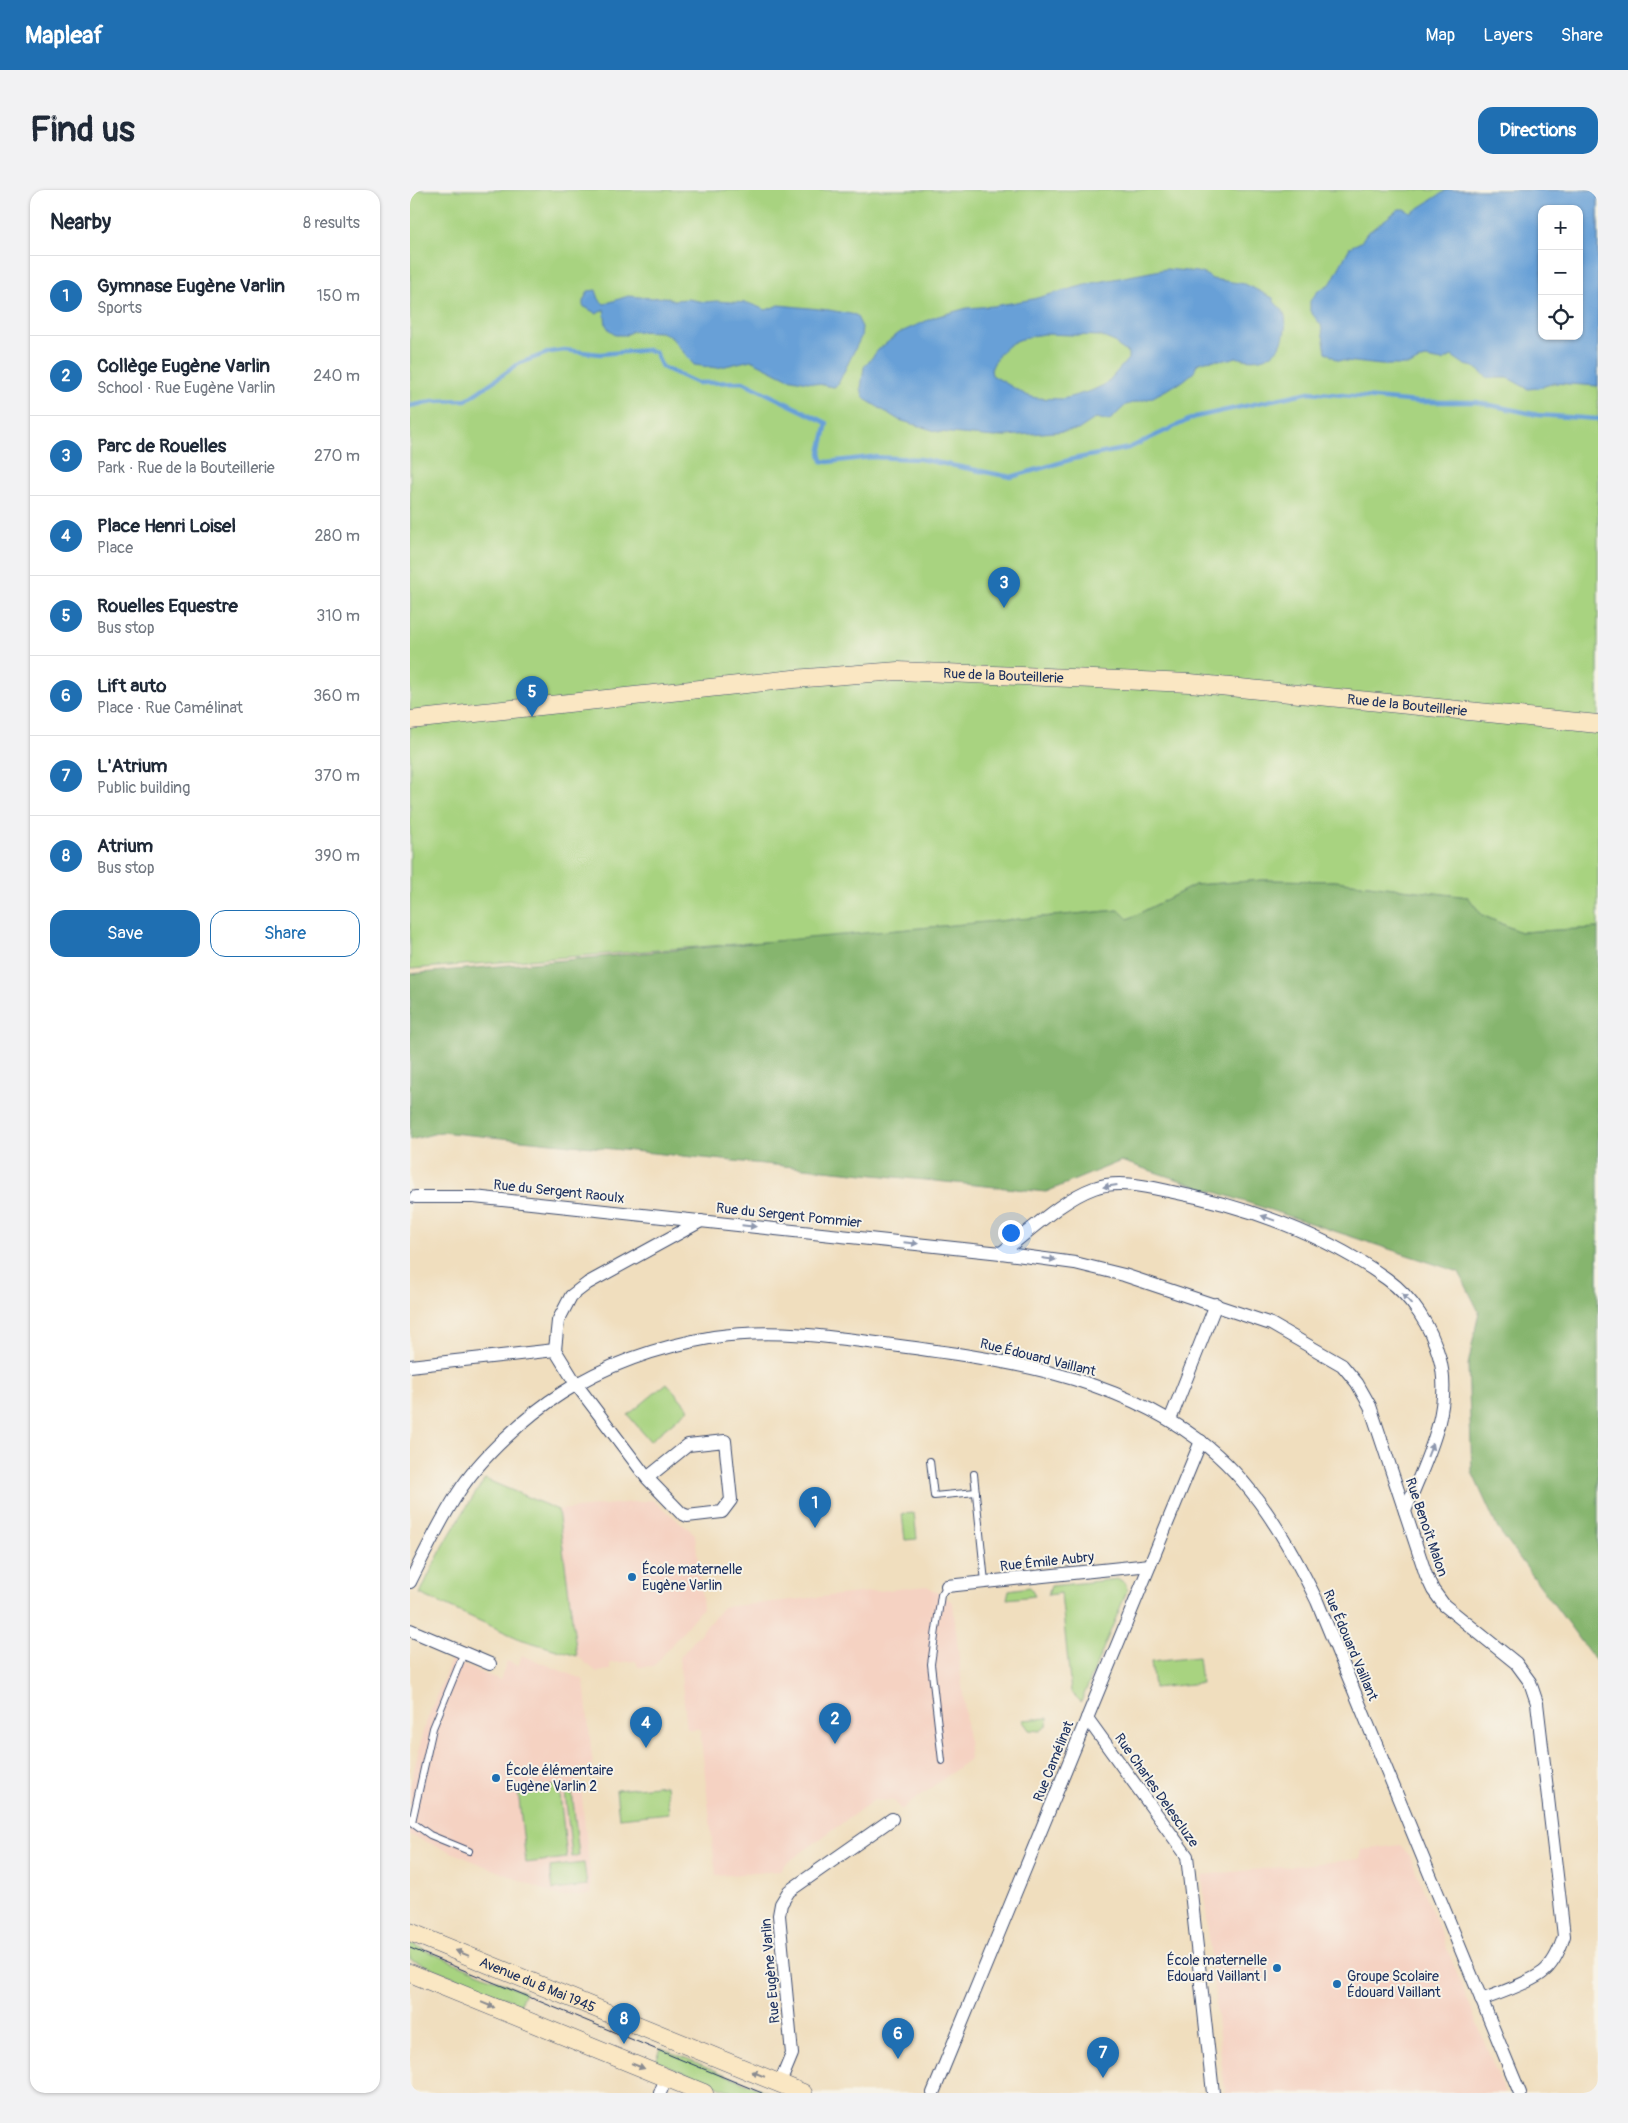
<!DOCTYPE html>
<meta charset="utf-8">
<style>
:root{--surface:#fff;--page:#f2f2f3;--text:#1f2937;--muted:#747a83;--line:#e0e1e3;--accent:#1f6fb2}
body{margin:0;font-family:Pangolin,sans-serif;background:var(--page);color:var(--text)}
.controls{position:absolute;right:15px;top:15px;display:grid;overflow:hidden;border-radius:10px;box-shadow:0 1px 4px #0004}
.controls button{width:45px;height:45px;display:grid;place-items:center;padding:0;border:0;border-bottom:1px solid var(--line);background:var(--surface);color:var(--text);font:25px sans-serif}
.you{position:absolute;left:600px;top:1042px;width:18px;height:18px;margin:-12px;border:4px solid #fff;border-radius:50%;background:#1a73e8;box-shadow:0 0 0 8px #1a73e833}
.badge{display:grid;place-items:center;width:32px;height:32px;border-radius:50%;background:var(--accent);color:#fff;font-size:16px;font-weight:700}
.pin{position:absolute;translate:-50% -41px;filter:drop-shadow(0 1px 2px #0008)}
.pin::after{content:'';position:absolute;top:26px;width:18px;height:15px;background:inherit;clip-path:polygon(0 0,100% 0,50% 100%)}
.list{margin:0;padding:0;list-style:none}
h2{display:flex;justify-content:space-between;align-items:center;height:65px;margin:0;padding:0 20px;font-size:21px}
h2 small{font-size:16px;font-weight:400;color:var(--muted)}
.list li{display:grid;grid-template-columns:32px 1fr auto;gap:15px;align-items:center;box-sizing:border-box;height:80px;padding:0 20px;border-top:1px solid var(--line)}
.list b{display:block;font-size:19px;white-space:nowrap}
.list p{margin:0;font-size:16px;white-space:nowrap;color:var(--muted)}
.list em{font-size:16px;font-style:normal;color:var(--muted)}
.actions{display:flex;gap:10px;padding:15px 20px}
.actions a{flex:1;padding:11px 0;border:1px solid var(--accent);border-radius:15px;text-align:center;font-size:18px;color:var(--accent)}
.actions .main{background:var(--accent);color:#fff}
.icon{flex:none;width:28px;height:28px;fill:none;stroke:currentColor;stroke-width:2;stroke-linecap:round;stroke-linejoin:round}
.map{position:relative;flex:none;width:1188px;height:1903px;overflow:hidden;border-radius:15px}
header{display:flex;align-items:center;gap:30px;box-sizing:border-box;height:70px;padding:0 25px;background:var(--accent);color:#fff}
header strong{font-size:24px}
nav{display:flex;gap:28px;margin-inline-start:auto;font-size:18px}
.intro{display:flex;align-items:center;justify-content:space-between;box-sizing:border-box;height:120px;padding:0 30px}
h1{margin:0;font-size:35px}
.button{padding:12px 22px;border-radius:15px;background:var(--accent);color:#fff;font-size:18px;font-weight:700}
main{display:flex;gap:30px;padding:0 30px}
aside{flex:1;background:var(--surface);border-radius:15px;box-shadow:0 1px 4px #0004}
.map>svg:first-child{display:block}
.built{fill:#f5d2c2}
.green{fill:#a8d380;stroke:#62816f;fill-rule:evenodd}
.forest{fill:#86b56e;stroke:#507266}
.water{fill:#68a0d7;stroke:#42689a;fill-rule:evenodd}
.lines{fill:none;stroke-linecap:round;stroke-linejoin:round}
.stream{stroke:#68a0d7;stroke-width:4.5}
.lane-casing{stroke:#3b496c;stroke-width:8}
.street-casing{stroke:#3b496c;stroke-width:14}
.secondary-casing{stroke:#3b496c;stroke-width:19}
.lane{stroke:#fff;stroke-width:6}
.street{stroke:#fff;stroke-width:12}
.secondary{stroke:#fae7c3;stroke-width:18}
.tram{stroke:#1b2f5e;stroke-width:1}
.oneway{fill:#8d97ae}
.oneway2{fill:#8a8b90}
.poi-dot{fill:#1f6fb2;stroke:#f7f3e8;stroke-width:2}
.labels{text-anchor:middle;stroke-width:4;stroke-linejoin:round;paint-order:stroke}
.street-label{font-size:14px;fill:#1b2f5e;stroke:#f7f3e8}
.poi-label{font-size:14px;fill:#1b2f5e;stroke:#f7f3e8;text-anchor:start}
</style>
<header>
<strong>Mapleaf</strong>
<nav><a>Map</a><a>Layers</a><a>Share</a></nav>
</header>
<div class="intro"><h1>Find us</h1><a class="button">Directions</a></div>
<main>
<aside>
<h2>Nearby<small>8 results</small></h2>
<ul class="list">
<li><span class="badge">1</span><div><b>Gymnase Eugène Varlin</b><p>Sports</p></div><em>150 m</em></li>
<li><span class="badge">2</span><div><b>Collège Eugène Varlin</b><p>School · Rue Eugène Varlin</p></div><em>240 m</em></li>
<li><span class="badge">3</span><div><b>Parc de Rouelles</b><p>Park · Rue de la Bouteillerie</p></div><em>270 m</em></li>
<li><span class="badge">4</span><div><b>Place Henri Loisel</b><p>Place</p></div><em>280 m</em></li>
<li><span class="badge">5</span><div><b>Rouelles Equestre</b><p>Bus stop</p></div><em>310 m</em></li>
<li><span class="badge">6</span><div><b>Lift auto</b><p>Place · Rue Camélinat</p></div><em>360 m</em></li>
<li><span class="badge">7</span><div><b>L'Atrium</b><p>Public building</p></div><em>370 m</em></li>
<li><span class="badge">8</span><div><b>Atrium</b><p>Bus stop</p></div><em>390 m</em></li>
</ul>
<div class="actions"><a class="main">Save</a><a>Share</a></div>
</aside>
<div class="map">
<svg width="1188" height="1903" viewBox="0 0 1188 1903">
<rect width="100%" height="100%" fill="#f7f3e8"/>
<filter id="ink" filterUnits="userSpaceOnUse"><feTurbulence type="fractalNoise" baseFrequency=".02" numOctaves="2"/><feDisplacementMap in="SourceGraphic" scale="10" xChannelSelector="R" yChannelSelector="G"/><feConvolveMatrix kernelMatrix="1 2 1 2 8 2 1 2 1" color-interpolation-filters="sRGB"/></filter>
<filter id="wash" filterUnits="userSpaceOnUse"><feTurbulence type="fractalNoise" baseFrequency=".0096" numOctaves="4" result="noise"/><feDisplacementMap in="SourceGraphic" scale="20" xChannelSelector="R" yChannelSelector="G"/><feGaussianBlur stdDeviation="1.12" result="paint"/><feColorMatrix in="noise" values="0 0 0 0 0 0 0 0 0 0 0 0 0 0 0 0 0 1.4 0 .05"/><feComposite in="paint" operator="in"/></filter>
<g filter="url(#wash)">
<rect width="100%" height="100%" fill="#f0debe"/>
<g class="built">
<path d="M242 1310 285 1344 293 1417 244 1476 228 1477 226 1471 200 1473V1480L187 1482 167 1466 148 1320Z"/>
<path d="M517 1396 543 1412 560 1569 491 1620 484 1611 464 1610 374 1675 370 1681 306 1686 290 1539H277L269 1468 313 1417Z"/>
<path d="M112 1465 174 1490 183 1577 169 1578 182 1704 150 1707 0 1645V1597L14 1538 41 1470 90 1490 97 1471 108 1476Z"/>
<path d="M990 1655 1000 1666 1095 1903H815L792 1685 950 1669 952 1660Z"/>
</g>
<g class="green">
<path d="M0 0H1188V738L1110 742 1072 725 1058 707 925 691 853 690 785 695 718 729 708 720 392 749 0 779ZM1132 19H1169V146H1132Z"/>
<path d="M257 1193 279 1219 240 1251 218 1225Z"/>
<path d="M75 1289 148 1320 167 1466 110 1449 10 1404C29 1360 49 1328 75 1289Z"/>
<path d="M504 1323 507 1349 495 1350 492 1324Z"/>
<path d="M709 1389 716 1394 717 1401 671 1512 661 1502 651 1403 638 1405 641 1396Z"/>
<path d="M620 1397 625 1406 597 1409 599 1400Z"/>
<path d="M788 1467 791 1493 744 1498 741 1472Z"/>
<path d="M638 1528 637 1536 630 1541 619 1540 612 1530Z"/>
<path d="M149 1595 157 1668 116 1673 108 1600Z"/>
<path d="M256 1595 259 1623 209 1628 206 1600Z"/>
<path d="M162 1601 169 1666 162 1667 155 1602Z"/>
<path d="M174 1673 177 1696 143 1700 140 1677Z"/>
<path d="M0 1754 115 1802 110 1814 0 1769Z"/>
<path d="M251 1858 360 1903H325L246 1871Z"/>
</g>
<path class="forest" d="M853 690 925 691 1058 707 1072 725 1110 742 1188 738V1474L1088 1339 1062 1282 1058 1175 1069 1122 1049 1082 711 971 636 1002 31 942 0 950V784L709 720 718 729 785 695Z"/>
<g class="water">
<path d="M1037 0H1188V196L1144 193 1128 198 1118 199 1098 188H1078L1064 177 1055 175 1042 166 1032 171 1016 168 1011 169 1000 175H971L927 170 916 162 911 135 900 121V111L908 101 921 93 940 57 951 52 956 44 989 19H994L1001 23ZM1132 19H1169V146H1132Z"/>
<path d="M756 79 787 82 795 84 802 89 835 94 863 108C864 115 872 117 874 123 876 128 876 135 875 139 873 166 849 175 826 167 814 173 800 167 787 174L784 182 773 191 741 208 716 215 699 231 686 228 668 240 585 247 529 242 489 230 458 211 453 206 451 198 454 177 469 159 489 143 525 127 557 118 584 116 623 109 683 93ZM634 144 690 146 705 152 708 156 718 163V169L696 194 681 201 653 209 626 208 616 205 582 185 581 180C591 154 607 148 634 144Z"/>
<path d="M186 100 189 109 194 114 218 106 241 108 255 107 263 110 278 109 295 112 306 111 338 113 356 120 369 115 419 120 446 125 452 137 451 147 428 194 424 197 377 188 341 170 307 178 284 175 261 147 251 142 222 141 216 145H205L200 141 196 135 194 119 187 124 173 116V111L178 101Z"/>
</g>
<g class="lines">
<path class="stream" d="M0 216 23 211 56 210 110 173 140 162 154 160 190 164 238 160 245 162 252 177 287 193 333 192 417 233 410 263 412 271 418 272 461 267 510 269 601 287 663 269 719 258 785 227 899 202 1008 212H1066L1128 225 1188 229"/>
</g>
</g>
<g filter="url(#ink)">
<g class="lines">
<g class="lane-casing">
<g id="lane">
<path d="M520 1271 524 1306 566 1302"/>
<path d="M564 1284 575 1392"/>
<path d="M54 1463 23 1538 2 1632 20 1645 59 1661"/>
<path d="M532 1571 521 1474 531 1405 537 1396"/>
</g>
</g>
<g class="street-casing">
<g id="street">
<path d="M5 1007H64L591 1063 665 1073 714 1085 861 1134 932 1175 947 1193 960 1216 1016 1385 1023 1400 1034 1415 1106 1473 1120 1492 1127 1513 1154 1746C1150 1759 1144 1774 1132 1783 1118 1793 1088 1804 1071 1810"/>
<path d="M591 1063C619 1042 651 1010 684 998 707 990 734 996 758 1001 835 1016 913 1043 977 1089 1002 1107 1021 1137 1029 1166 1045 1219 1014 1274 995 1321"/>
<path d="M0 1176 145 1160"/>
<path d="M760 1230 806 1114"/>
<path d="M237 1288 278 1255 315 1251 321 1310 312 1322 277 1326 271 1323 237 1288 166 1194 145 1160 148 1131 161 1106 178 1093 291 1031"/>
<path d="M0 1392C15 1362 30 1331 48 1303 70 1268 117 1225 152 1203 197 1174 252 1156 304 1147 363 1138 424 1147 482 1155 588 1169 701 1184 789 1250 843 1290 878 1352 907 1411L1110 1903"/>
<path d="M537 1396 740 1375"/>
<path d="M0 1440 80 1474"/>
<path d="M677 1528 777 1666 803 1903"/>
<path d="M370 1893 382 1864 369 1725 371 1714 379 1701 482 1629"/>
<path d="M250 1903 256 1888"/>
<path d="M523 1903 791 1251"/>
</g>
</g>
<g class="secondary-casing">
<g id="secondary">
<path id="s1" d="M0 530 383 489 488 481 780 493 1188 534"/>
<path id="s2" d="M0 1742 393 1903"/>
<path d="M0 1783 294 1903"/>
</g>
</g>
<use href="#lane" class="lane"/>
<use href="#street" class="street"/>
<use href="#secondary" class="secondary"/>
<path class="tram" d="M0 1758 352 1903"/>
</g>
<defs><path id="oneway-solid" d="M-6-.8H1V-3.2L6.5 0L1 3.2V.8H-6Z" transform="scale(1.25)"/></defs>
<g class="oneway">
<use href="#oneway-solid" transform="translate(700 996) rotate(172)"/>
<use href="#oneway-solid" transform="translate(858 1028) rotate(-160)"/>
<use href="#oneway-solid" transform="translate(339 1036) rotate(6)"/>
<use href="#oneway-solid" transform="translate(501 1053) rotate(6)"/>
<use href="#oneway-solid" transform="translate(639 1069) rotate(7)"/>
<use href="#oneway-solid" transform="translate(997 1109) rotate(-132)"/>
<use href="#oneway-solid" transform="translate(1020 1260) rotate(-69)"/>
</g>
<g class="oneway2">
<use href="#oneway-solid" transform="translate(52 1763) rotate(-158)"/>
<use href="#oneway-solid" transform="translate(78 1815) rotate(22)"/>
<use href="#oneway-solid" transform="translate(228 1876) rotate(22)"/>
<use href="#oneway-solid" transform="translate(348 1884) rotate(-158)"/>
</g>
</g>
<g class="poi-dot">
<circle cx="222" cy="1387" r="5"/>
<circle cx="86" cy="1588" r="5"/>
<circle cx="867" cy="1778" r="5"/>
<circle cx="927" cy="1794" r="5"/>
</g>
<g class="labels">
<g class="street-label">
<text dy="5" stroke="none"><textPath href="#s1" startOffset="596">Rue de la Bouteillerie</textPath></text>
<text dy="5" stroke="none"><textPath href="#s1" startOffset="1001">Rue de la Bouteillerie</textPath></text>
<text transform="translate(149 1001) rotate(6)" y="5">Rue du Sergent Raoulx</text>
<text transform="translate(379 1025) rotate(6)" y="5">Rue du Sergent Pommier</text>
<text transform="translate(628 1167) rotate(14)" y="5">Rue Édouard Vaillant</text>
<text transform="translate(1017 1337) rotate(71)" y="5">Rue Benoît Malon</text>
<text transform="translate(637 1371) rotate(-6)" y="5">Rue Émile Aubry</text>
<text transform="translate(941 1455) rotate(67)" y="5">Rue Édouard Vaillant</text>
<text transform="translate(643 1571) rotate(-68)" y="5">Rue Camélinat</text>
<text transform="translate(747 1600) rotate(55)" y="5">Rue Charles Delescluze</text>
<text transform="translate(360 1781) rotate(-95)" y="5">Rue Eugène Varlin</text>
<text dy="5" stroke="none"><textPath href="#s2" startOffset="138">Avenue du 8 Mai 1945</textPath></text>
</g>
<g class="poi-label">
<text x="232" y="1384">École maternelle<tspan x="232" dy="16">Eugène Varlin</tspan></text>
<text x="96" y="1585">École élémentaire<tspan x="96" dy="16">Eugène Varlin 2</tspan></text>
<text x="857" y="1775" text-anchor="end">École maternelle<tspan x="857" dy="16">Edouard Vaillant I</tspan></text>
<text x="937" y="1791">Groupe Scolaire<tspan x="937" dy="16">Édouard Vaillant</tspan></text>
</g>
</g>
</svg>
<div class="controls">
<button>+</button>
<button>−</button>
<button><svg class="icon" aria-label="locate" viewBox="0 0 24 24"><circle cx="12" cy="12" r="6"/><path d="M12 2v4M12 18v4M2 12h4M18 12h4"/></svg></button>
</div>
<div class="you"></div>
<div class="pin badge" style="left:405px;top:1338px">1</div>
<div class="pin badge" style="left:425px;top:1554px">2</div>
<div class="pin badge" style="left:594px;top:418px">3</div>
<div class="pin badge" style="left:236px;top:1558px">4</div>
<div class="pin badge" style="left:122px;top:527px">5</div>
<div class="pin badge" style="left:488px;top:1869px">6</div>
<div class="pin badge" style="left:693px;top:1888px">7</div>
<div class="pin badge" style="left:214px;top:1854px">8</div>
</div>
</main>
